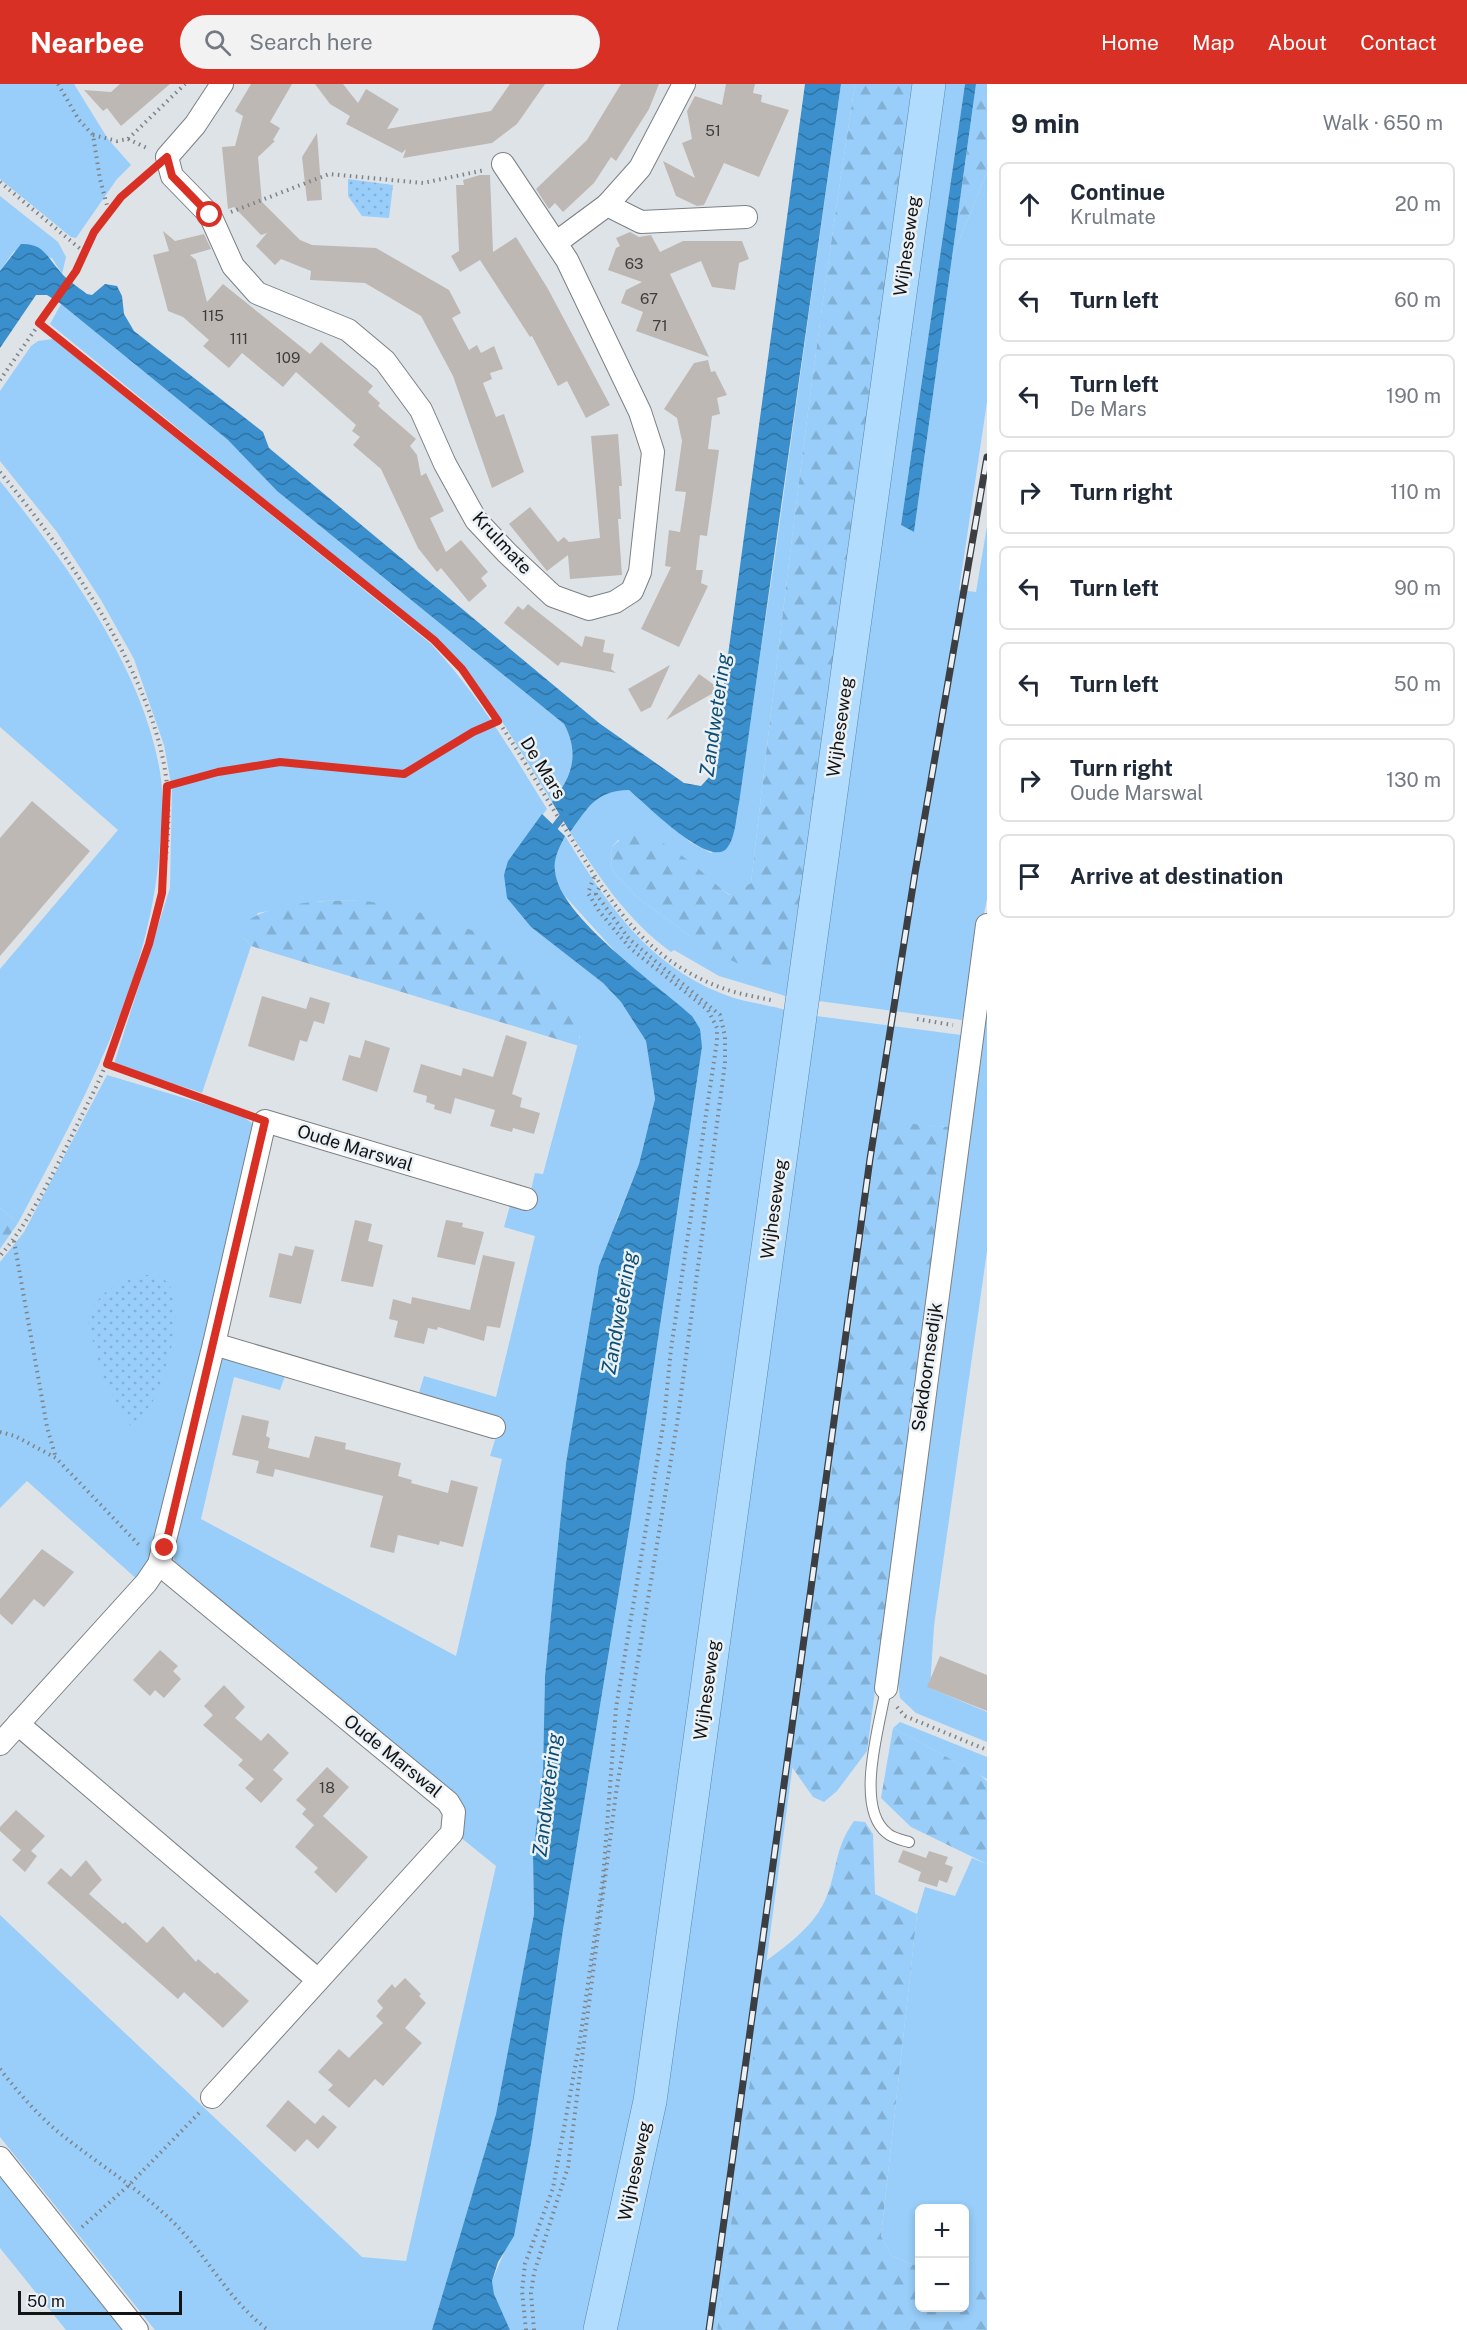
<!DOCTYPE html>
<meta charset="utf-8">
<style>
:root{--surface:#fff;--page:#f2f2f3;--text:#1f2937;--muted:#747a83;--line:#e0e1e3;--accent:#d93025}
body{margin:0;font-family:"Public Sans",sans-serif;background:var(--page);color:var(--text)}
.controls{position:absolute;right:18px;bottom:18px;display:grid;overflow:hidden;border-radius:9px;box-shadow:0 3px 9px #0003}
.controls button{width:54px;height:54px;display:grid;place-items:center;padding:0;border:0;border-bottom:2px solid var(--line);background:var(--surface);color:var(--text);font:30px sans-serif}
.scale{position:absolute;left:18px;bottom:15px;width:164px;box-sizing:border-box;padding-left:6px;border:3px solid #121416;border-top:0;font-size:16px;line-height:21px;white-space:nowrap;color:#121416;-webkit-text-stroke:4px #ebf1f5;paint-order:stroke}
.stop{position:absolute;width:18px;height:18px;margin:-14px;border:4px solid #d93025;border-radius:50%;background:#fff}
.stop.end{background:#d93025;border-color:#fff;box-shadow:0 2px 6px #0008}
.list{margin:0;padding:0;list-style:none}
h2{display:flex;justify-content:space-between;align-items:center;height:78px;margin:0;padding:0 24px;font-size:26px}
h2 small{font-size:20px;font-weight:400;color:var(--muted)}
.list li{display:grid;grid-template-columns:39px 1fr auto;gap:18px;align-items:center;box-sizing:border-box;height:84px;margin:0 12px 12px;padding:0 12px;border:2px solid var(--line);border-radius:9px}
.list b{display:block;font-size:22px;white-space:nowrap}
.list p{margin:0;font-size:20px;white-space:nowrap;color:var(--muted)}
.list em{font-size:20px;font-style:normal;color:var(--muted)}
.icon{flex:none;width:33px;height:33px;fill:none;stroke:currentColor;stroke-width:2;stroke-linecap:round;stroke-linejoin:round}
.map{position:relative;flex:none;width:987px;height:2246px;overflow:hidden}
header{display:flex;align-items:center;gap:36px;box-sizing:border-box;height:84px;padding:0 30px;background:var(--accent);color:#fff}
header strong{font-size:28px}
nav{display:flex;gap:33px;margin-inline-start:auto;font-size:21px}
.search{width:420px;height:54px;background:var(--page);display:flex;align-items:center;gap:15px;box-sizing:border-box;padding:0 21px;border-radius:33px;color:var(--muted);font-size:22px}
main{display:flex}
aside{flex:1;background:var(--surface)}
.map>svg:first-child{display:block}
.green{fill:#98cef9}
.forest{fill:url(#forest-firs)}
.park{fill:url(#park-dots)}
.water{fill:url(#water-waves)}
.lines{fill:none;stroke-linecap:round;stroke-linejoin:round}
.stream{stroke:#3a8fcc;stroke-width:7}
.building{fill:#beb8b4}
.service-casing{stroke:#7c8084;stroke-width:12}
.minor-casing{stroke:#7c8084;stroke-width:24}
.primary-casing{stroke:#5886ac;stroke-width:34}
.path{stroke:#7f8387;stroke-width:4;stroke-dasharray:1.5 4.5;stroke-linecap:butt}
.service{stroke:#fff;stroke-width:10}
.minor{stroke:#fff;stroke-width:22}
.primary{stroke:#b1dcfd;stroke-width:33}
.rail-casing{stroke:#3c3e41;stroke-width:7}
.rail{stroke:#ebf1f5;stroke-width:4.5;stroke-dasharray:14;stroke-linecap:butt}
.route{stroke:#d93025;stroke-width:8}
.labels{text-anchor:middle;stroke-width:5;stroke-linejoin:round;paint-order:stroke}
.number-label{font-size:15px;fill:#3d3d3e}
.street-label{font-size:18px;fill:#121416;stroke:#ebf1f5}
.water-label{font-size:20px;font-style:italic;fill:#0d4e76;stroke:#ebf1f5}
</style>
<header>
<strong>Nearbee</strong>
<div class="search"><svg class="icon" aria-label="search" viewBox="0 0 24 24"><circle cx="10" cy="10" r="6"/><path d="M15 15l6 6"/></svg>Search here</div>
<nav><a>Home</a><a>Map</a><a>About</a><a>Contact</a></nav>
</header>
<main>
<div class="map">
<svg width="987" height="2246" viewBox="0 0 987 2246">
<defs>
<pattern id="forest-firs" width="22" height="20" patternUnits="userSpaceOnUse" patternTransform="scale(1.5)"><rect width="22" height="20" fill="#98cef9"/><path d="M5 1l3.5 6h-7zM16 11l3.5 6h-7z" fill="#82b0d5"/></pattern>
<pattern id="park-dots" width="8" height="8" patternUnits="userSpaceOnUse" patternTransform="scale(1.5)"><rect width="8" height="8" fill="#98cef9"/><path d="M2 2h.1M6 6h.1" fill="none" stroke="#82b0d5" stroke-width="1.8" stroke-linecap="round"/></pattern>
<pattern id="water-waves" width="16" height="10" patternUnits="userSpaceOnUse" patternTransform="scale(1.5)"><rect width="16" height="10" fill="#3a8fcc"/><path d="M0 5q4-4 8 0t8 0" fill="none" stroke="#2f74a5"/></pattern>
</defs>
<rect width="100%" height="100%" fill="#dee3e8"/>
<g class="green">
<path d="M0 0H74L108 55 131 81 117 95 76 154 71 153 0 95Z"/>
<path d="M841 0H855C813 266 782 532 751 799L730 811 711 798 618 756 612 763 611 785 637 813 690 852 793 884 789 913 719 892 674 866 671 868C627 836 599 793 570 748 589 723 595 707 630 705L690 758 711 769 733 752 775 472Z"/>
<path d="M941 0H965L901 441 914 448 952 174 987 88V318L959 506 976 508 987 442V815L962 936 811 916Z"/>
<path d="M0 112 58 158 66 173 62 190 52 174 14 167 0 187Z"/>
<path d="M61 220 228 356 277 407 564 640C580 670 572 693 552 718 516 660 484 602 435 554L50 240Z"/>
<path d="M53 255 431 560C478 610 511 667 547 725L508 777 507 814 531 843 603 899 621 918 646 957 655 1015 639 1080 616 1137 566 1379 545 1592 543 1686 533 1770 534 1830 496 2030 432 2246H155L0 2053V1831L362 2173 406 2177 496 1782 459 1752 463 1742 176 1483 172 1466 221 1276 225 1274 285 1292 280 1306 234 1293 201 1435 456 1572 502 1375 490 1372 499 1343 418 1312 424 1292 496 1313 535 1152 504 1143 511 1118 527 1122 535 1089 543 1090 580 952 360 816 321 817 258 829 244 854 251 862 202 1009 114 980 170 804 172 705 164 661 134 575 101 516 57 448 0 377V307L31 262 38 257Z"/>
<path d="M0 397C65 478 143 583 160 688 164 711 162 737 160 760 151 898 82 1019 18 1139L0 1124V885L118 746 0 643Z"/>
<path d="M565 752C606 818 647 881 723 910 745 919 767 920 789 927L755 1140 713 1437 635 2045 587 2246H510L494 2210 492 2197 503 2171 532 2054 563 1846 631 1434 702 963 692 932 621 874 564 811 557 798 554 786 555 774Z"/>
<path d="M987 888V1167L934 1542 930 1604 987 1628V1658L916 1629 900 1614 897 1589Z"/>
<path d="M809 931 961 951 950 1043 879 1038 717 2246H612Z"/>
<path d="M107 991 228 1027 245 1034 257 1043 153 1472 139 1497 27 1397 0 1424V1178L24 1148Z"/>
<path d="M900 1638 987 1673V1695L893 1644Z"/>
<path d="M972 1774 987 1780V2208L985 2209 965 2201 964 2124H920L919 2183 892 2172 881 2152 917 1830 925 1803 955 1812Z"/>
<path d="M0 2084 129 2246H66L0 2164Z"/>
</g>
<g class="forest">
<path d="M855 0H916L793 884 759 889 728 875 690 852 637 813 611 785 612 763C646 725 702 791 729 811L751 799C782 532 813 265 855 0Z"/>
<path d="M976 0H987V88L952 174Z"/>
<path d="M360 816C432 828 501 847 552 902 570 921 582 935 579 962L251 862 244 854V839C275 817 323 817 360 816Z"/>
<path d="M879 1037 950 1043 867 1667 837 1707 824 1718 813 1713 792 1683Z"/>
<path d="M0 1124 18 1139 0 1165Z"/>
<path d="M893 1644 980 1691 987 1697V1780L911 1743 881 1714Z"/>
<path d="M854 1737 865 1738 873 1750 875 1810 917 1830 881 2152 892 2172 919 2183 920 2224H964L965 2201 987 2208V2246H717L766 1877C789 1860 815 1841 826 1814 838 1785 834 1765 854 1737Z"/>
</g>
<g class="park">
<path d="M348 95 393 101 389 134 362 132 348 112Z"/>
<path d="M141 1191C147 1191 155 1191 160 1193 192 1210 168 1280 158 1306 153 1321 142 1332 131 1343L102 1293 87 1234C103 1204 111 1203 141 1191Z"/>
</g>
<g class="water">
<path d="M805 0H841L739 719C736 732 736 753 727 764 710 786 644 718 629 706 595 707 589 723 570 748L552 718C572 693 580 670 564 640L277 407 228 356 61 220 47 211H36L0 264V187L21 160C42 159 46 171 58 185 65 195 77 202 87 210L92 211 105 200 117 202 122 212 124 230 134 247 263 348 269 364 599 639 684 699 701 702 712 690Z"/>
<path d="M965 0H976L914 448 901 441Z"/>
<path d="M542 730 565 752C560 763 553 774 555 787 559 833 658 901 692 932L700 945 702 963 631 1434 563 1846 532 2054 514 2152 498 2178 492 2197 494 2210 510 2246H432L496 2030 534 1830 533 1770 543 1686 545 1592 566 1379 599 1182 639 1080 655 1015 646 957 621 918 603 899 531 843 507 814 504 791 508 777Z"/>
</g>
<g class="lines">
<path class="stream" d="M550 749 567 727"/>
</g>
<g class="building">
<path d="M120 0H170L121 42 107 24 103 27 84 6 111 8Z"/>
<path d="M251 0H292L270 38 280 44 273 56 275 57 258 73 262 118 300 156 312 161 376 164 449 206 461 229 452 234 469 266 477 261 481 269 494 262 503 285 490 289 492 295 483 299 496 333 504 330 524 388 492 404 453 292 421 232 365 199 310 196 311 187 281 175 275 181 256 162 267 149 261 151 234 123 228 125 222 63 235 62 243 32 235 27Z"/>
<path d="M315 0H343L358 19 366 5 399 25 387 45 491 27 510 0H545L517 40 492 59 403 74 406 65 402 69 346 40 350 32 330 20Z"/>
<path d="M621 0H659L649 25 616 77 611 73 594 99 563 128 555 119 549 125 536 105 587 56Z"/>
<path d="M726 0H755L753 9 762 11 761 18 789 26 759 93 724 79 704 121 697 122 676 112 663 77 695 94 682 59 692 55 687 27 695 12 722 21Z"/>
<path d="M317 49 322 116 307 117 302 73Z"/>
<path d="M480 91H490L493 168 516 153 548 205 610 321 586 334 567 297 558 302 532 252 530 253 480 176 460 188 451 172 459 167 456 101H464L463 96Z"/>
<path d="M163 147 175 157 204 150 211 165 190 171 196 176 207 218 223 200 310 270 321 258 373 302 368 308 380 319 378 322 416 355 410 362 417 371 421 392 426 389 444 427 430 434 446 468 461 456 488 488 481 494 487 502 469 518 441 484 437 488 418 464 381 385 353 361 360 353 352 347 356 341 321 310 296 288 283 303 242 269 229 284 203 262 209 256 183 233 168 227 153 171 169 167Z"/>
<path d="M630 148 639 153 651 151 660 168 683 157H742L749 175 739 179 735 206 712 203 701 177 670 190 709 273 636 247 643 228 621 219 626 206 642 198 608 186 616 164 620 162 616 154Z"/>
<path d="M708 276 711 288 715 287 727 311 717 314 720 330 712 332 708 365 719 366 707 452 700 451 696 486H703L701 499 708 502 679 563 641 545 671 483 665 482 669 446 680 448 686 408 675 407 682 357 677 334 664 325 694 279Z"/>
<path d="M618 350 622 402H619L621 435H618L622 491 570 495 568 471 547 487 509 440 530 423 558 458 564 453 569 458 600 454 591 352Z"/>
<path d="M528 520 582 563 585 552 605 556 603 568 614 570 611 585 616 589 561 578 558 582 504 539 518 522 523 526Z"/>
<path d="M670 581 651 623 641 628 628 605Z"/>
<path d="M699 590 720 605 666 636Z"/>
<path d="M32 717 90 767 0 872V754Z"/>
<path d="M262 912 306 925 310 913 330 919 324 940 314 937 307 958 300 956 294 977 248 962Z"/>
<path d="M506 951 527 958 512 1010 522 1014 520 1023 540 1029 534 1050 513 1044 512 1048 490 1042 495 1026 455 1014 451 1030 434 1025 435 1021 426 1018 427 1012 413 1008 421 980 461 992 463 984 493 993Z"/>
<path d="M365 956 390 964 377 1008 342 996 349 971 360 974Z"/>
<path d="M355 1136 372 1140 368 1157 383 1161 373 1203 341 1197Z"/>
<path d="M446 1136 463 1139 462 1143 484 1148 475 1181 437 1173Z"/>
<path d="M295 1162 314 1166 301 1220 269 1213 279 1169 292 1172Z"/>
<path d="M483 1171 515 1178 500 1244 487 1242 484 1257 438 1243 437 1246 428 1244 424 1260 394 1253 398 1237 389 1235 393 1215 411 1220 412 1213 470 1226Z"/>
<path d="M242 1331 269 1337 266 1352 270 1354 268 1364 309 1374 315 1352 346 1359 345 1365 401 1379 398 1392 412 1396 411 1399 448 1409 451 1396 478 1403 463 1463 440 1457 439 1461 398 1451 394 1469 370 1463 383 1412 275 1385 273 1393 256 1389 259 1377 232 1371Z"/>
<path d="M42 1465 74 1488 44 1523 34 1515 12 1541 0 1530V1515Z"/>
<path d="M160 1566 178 1582 173 1587 181 1595 164 1614 155 1606 150 1612 133 1596Z"/>
<path d="M940 1572 987 1591V1627L927 1603Z"/>
<path d="M224 1601 245 1623 235 1634 261 1657 268 1649 289 1669 273 1686 283 1695 261 1719 245 1704 254 1695 238 1681 243 1676 203 1641 213 1631 204 1622Z"/>
<path d="M327 1683 349 1703 323 1732 368 1773 336 1809 314 1788 318 1784 295 1763 314 1741 302 1730 306 1725 296 1716Z"/>
<path d="M16 1726 45 1752 31 1767 37 1772 25 1788 12 1776 21 1766 0 1747V1743Z"/>
<path d="M903 1766 926 1774 929 1767 948 1773 945 1780 953 1783 947 1799 939 1796 937 1803 918 1797 921 1788 898 1778Z"/>
<path d="M86 1776 102 1796 89 1810 123 1840 125 1838 147 1859 163 1842 196 1878 198 1875 215 1890 217 1888 249 1917 223 1944 184 1908 178 1915 47 1799 61 1784 71 1793Z"/>
<path d="M405 1894 421 1910 419 1912 426 1919 405 1944 422 1959 383 2002 375 1995 349 2024 328 2006 333 2001 318 1988 339 1965 349 1974 383 1939 376 1932 383 1924 377 1917 392 1900 395 1904Z"/>
<path d="M288 2016 315 2040 323 2031 337 2043 318 2065 307 2055 295 2068 266 2042Z"/>
</g>
<g class="lines">
<g class="service-casing">
<path id="service" d="M886 1604C880 1640 854 1723 887 1749 892 1754 902 1756 909 1758"/>
</g>
<g class="minor-casing">
<g id="minor">
<path d="M222 0 195 41 167 73 172 92 210 131 233 182 257 209 348 246 385 277 421 326 445 380 476 436 507 469 553 512 589 525 615 518 632 507 640 488 653 368 640 328 567 176 503 80"/>
<path d="M607 121 641 138 746 133"/>
<path d="M557 158 607 121 640 84 684 0"/>
<path d="M214 1260 494 1343"/>
<path d="M159 1480 448 1718 454 1728 452 1749 212 2013"/>
<path d="M886 1604 987 841"/>
<path d="M18 1640 318 1896"/>
<path d="M0 1660 146 1499 159 1480 214 1260 265 1037 526 1115"/>
<path d="M0 2074 137 2246"/>
</g>
</g>
<g class="primary-casing">
<path id="primary" d="M600 2246 650 2017 929 0"/>
</g>
<g class="path">
<path d="M58 0 79 36 93 51 100 95 109 129"/>
<path d="M93 51 117 57 128 55 185 0"/>
<path d="M128 55 149 65"/>
<path d="M0 98 84 168"/>
<path d="M231 128 329 90 423 99 485 86"/>
<path d="M39 239 434 556C488 612 525 680 566 746 608 813 641 874 722 904 738 910 757 913 775 917"/>
<path d="M0 296 76 187 94 148 121 113 149 89"/>
<path d="M0 388C67 469 156 594 167 701 174 775 154 845 130 914 118 949 107 982 90 1015 64 1066 37 1129 0 1172"/>
<path d="M167 702 217 688 281 678 404 690 473 648 498 637"/>
<path d="M917 935 953 941"/>
<path d="M107 980 245 1030"/>
<path d="M14 1157 47 1343 56 1374"/>
<path d="M0 1348 15 1352 56 1374 141 1463"/>
<path d="M897 1623 905 1632 987 1666"/>
<path d="M0 1985C17 2007 35 2028 56 2046 93 2077 136 2102 172 2137 208 2172 227 2215 268 2246"/>
<path d="M82 2143 129 2101 199 2029"/>
<path d="M526 2246 522 2207 525 2180 553 2104 580 1956 603 1794 616 1624 664 1336 671 1265 717 957V944L708 926 630 864 599 827 588 809 594 793"/>
<path d="M534 2246 531 2209 534 2189 568 2083 616 1709 678 1333 725 979V952L720 931 629 855 596 810 600 802"/>
</g>
<use href="#service" class="service"/>
<use href="#minor" class="minor"/>
<use href="#primary" class="primary"/>
<g class="rail-casing">
<path id="rail" d="M709 2246 870 1075 915 789 987 373"/>
</g>
<use href="#rail" class="rail"/>
</g>
<g class="lines">
<path class="route" d="M165 1464 265 1037 107 980 149 860 162 809 167 702 218 688 280 678 404 690 473 648 498 637 462 585 434 556 39 239 76 187 94 148 121 113 167 73 172 92 210 131"/>
</g>
<g class="labels">
<g class="number-label">
<text x="713" y="52">51</text>
<text x="634" y="185">63</text>
<text x="649" y="220">67</text>
<text x="213" y="237">115</text>
<text x="660" y="247">71</text>
<text x="239" y="260">111</text>
<text x="288" y="279">109</text>
<text x="327" y="1709">18</text>
</g>
<g class="street-label">
<text transform="translate(907 162) rotate(-82)" y="6">Wijheseweg</text>
<text transform="translate(502 459) rotate(47)" y="6">Krulmate</text>
<text transform="translate(840 643) rotate(-82)" y="6">Wijheseweg</text>
<text transform="translate(543 684) rotate(58)" y="6">De Mars</text>
<text transform="translate(355 1064) rotate(17)" y="6">Oude Marswal</text>
<text transform="translate(774 1125) rotate(-82)" y="6">Wijheseweg</text>
<text transform="translate(927 1283) rotate(-82)" y="6">Sekdoornsedijk</text>
<text transform="translate(707 1606) rotate(-82)" y="6">Wijheseweg</text>
<text transform="translate(393 1672) rotate(39)" y="6">Oude Marswal</text>
<text transform="translate(635 2087) rotate(-78)" y="6">Wijheseweg</text>
</g>
<g class="water-label">
<text transform="translate(715 631) rotate(-82)" y="7">Zandwetering</text>
<text transform="translate(619 1229) rotate(-80)" y="7">Zandwetering</text>
<text transform="translate(547 1711) rotate(-83)" y="7">Zandwetering</text>
</g>
</g>
</svg>
<div class="controls">
<button>+</button>
<button>−</button>
</div>
<div class="scale">50 m</div>
<div class="stop" style="left:210px;top:131px"></div>
<div class="stop end" style="left:165px;top:1464px"></div>
</div>
<aside>
<h2>9 min<small>Walk · 650 m</small></h2>
<ul class="list">
<li><svg class="icon" aria-label="ahead" viewBox="0 0 24 24"><path d="M12 20V5M6 11l6-6 6 6"/></svg><div><b>Continue</b><p>Krulmate</p></div><em>20 m</em></li>
<li><svg class="icon" aria-label="left" viewBox="0 0 24 24"><path d="M17 20v-9H6M10 6l-5 5 5 5"/></svg><div><b>Turn left</b></div><em>60 m</em></li>
<li><svg class="icon" aria-label="left" viewBox="0 0 24 24"><path d="M17 20v-9H6M10 6l-5 5 5 5"/></svg><div><b>Turn left</b><p>De Mars</p></div><em>190 m</em></li>
<li><svg class="icon" aria-label="right" viewBox="0 0 24 24"><path d="M7 20v-9h11M14 6l5 5-5 5"/></svg><div><b>Turn right</b></div><em>110 m</em></li>
<li><svg class="icon" aria-label="left" viewBox="0 0 24 24"><path d="M17 20v-9H6M10 6l-5 5 5 5"/></svg><div><b>Turn left</b></div><em>90 m</em></li>
<li><svg class="icon" aria-label="left" viewBox="0 0 24 24"><path d="M17 20v-9H6M10 6l-5 5 5 5"/></svg><div><b>Turn left</b></div><em>50 m</em></li>
<li><svg class="icon" aria-label="right" viewBox="0 0 24 24"><path d="M7 20v-9h11M14 6l5 5-5 5"/></svg><div><b>Turn right</b><p>Oude Marswal</p></div><em>130 m</em></li>
<li><svg class="icon" aria-label="arrive" viewBox="0 0 24 24"><path d="M6 21V4h12l-3 4 3 4H6"/></svg><div><b>Arrive at destination</b></div></li>
</ul>
</aside>
</main>
